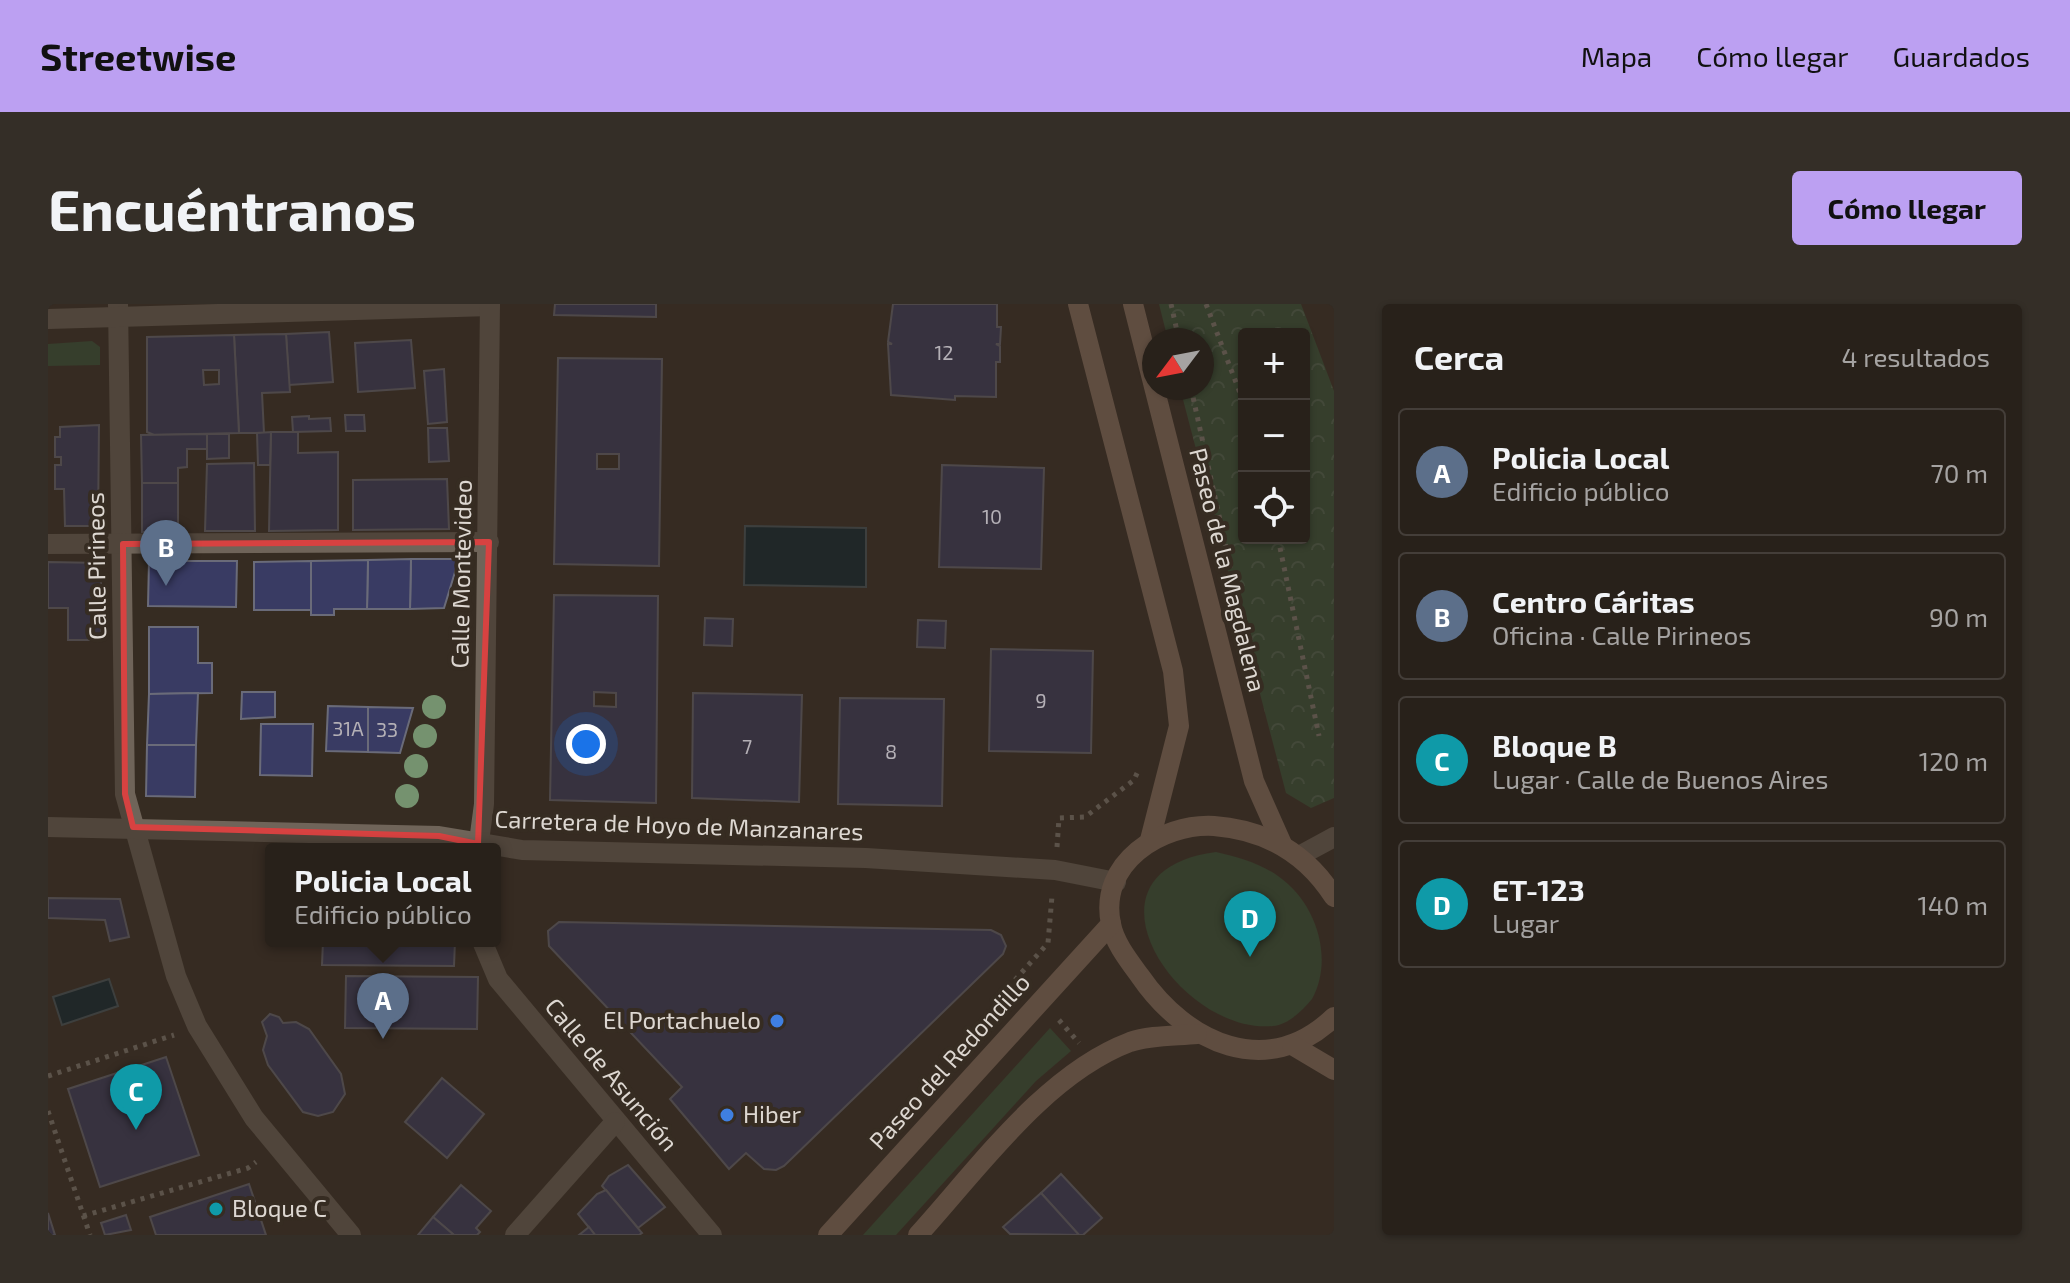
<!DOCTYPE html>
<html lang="es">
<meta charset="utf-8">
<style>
:root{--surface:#28211a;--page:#342e27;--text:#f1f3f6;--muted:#a5a3a2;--line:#443e39;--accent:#bca0f2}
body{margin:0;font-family:"Exo 2",sans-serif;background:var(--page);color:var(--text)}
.controls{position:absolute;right:24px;top:24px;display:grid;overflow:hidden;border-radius:8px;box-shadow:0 2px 6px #0004}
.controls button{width:72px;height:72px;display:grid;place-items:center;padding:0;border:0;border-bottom:2px solid var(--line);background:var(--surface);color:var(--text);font:40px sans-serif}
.compass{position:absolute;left:1094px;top:24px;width:72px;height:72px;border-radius:50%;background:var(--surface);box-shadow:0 2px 6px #0004;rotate:238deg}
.you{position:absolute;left:538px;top:440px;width:28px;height:28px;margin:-20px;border:6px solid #fff;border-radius:50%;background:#1a73e8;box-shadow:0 0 0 12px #1a73e833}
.badge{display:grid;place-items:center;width:52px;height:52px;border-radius:50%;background:var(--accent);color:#fff;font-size:26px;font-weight:700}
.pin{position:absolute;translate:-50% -66px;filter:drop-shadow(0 2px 4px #0008)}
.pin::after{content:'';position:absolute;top:42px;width:28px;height:24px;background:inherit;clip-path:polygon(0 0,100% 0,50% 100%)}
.popup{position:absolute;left:217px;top:539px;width:236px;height:104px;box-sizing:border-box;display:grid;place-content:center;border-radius:8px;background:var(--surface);filter:drop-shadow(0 2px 6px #0005);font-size:26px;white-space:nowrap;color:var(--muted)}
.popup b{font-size:30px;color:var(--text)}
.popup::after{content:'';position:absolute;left:50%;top:100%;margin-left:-16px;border:16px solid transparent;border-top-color:var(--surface)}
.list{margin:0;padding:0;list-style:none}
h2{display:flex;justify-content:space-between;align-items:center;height:104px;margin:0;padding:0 32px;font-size:34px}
h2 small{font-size:26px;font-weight:400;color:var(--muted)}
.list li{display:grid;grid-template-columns:52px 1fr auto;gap:24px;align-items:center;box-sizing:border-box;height:128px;margin:0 16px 16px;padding:0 16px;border:2px solid var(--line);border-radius:8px}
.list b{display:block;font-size:30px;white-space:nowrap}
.list p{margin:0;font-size:26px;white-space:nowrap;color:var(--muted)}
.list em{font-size:26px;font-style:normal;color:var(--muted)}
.icon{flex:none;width:44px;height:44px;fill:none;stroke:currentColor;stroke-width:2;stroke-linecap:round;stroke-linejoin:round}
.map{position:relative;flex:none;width:1286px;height:931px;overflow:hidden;border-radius:8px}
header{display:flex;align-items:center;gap:48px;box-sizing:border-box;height:112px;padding:0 40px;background:var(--accent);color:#111}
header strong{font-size:38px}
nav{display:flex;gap:44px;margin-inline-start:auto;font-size:28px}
.intro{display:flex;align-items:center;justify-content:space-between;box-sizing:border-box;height:192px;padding:0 48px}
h1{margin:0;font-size:56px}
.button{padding:20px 36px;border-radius:8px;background:var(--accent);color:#111;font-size:28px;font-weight:700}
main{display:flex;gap:48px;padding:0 48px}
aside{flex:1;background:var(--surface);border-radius:8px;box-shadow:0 2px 6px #0004}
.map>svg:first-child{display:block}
.park{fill:url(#park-crowns);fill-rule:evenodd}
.garden{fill:#355438}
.water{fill:#06222f;stroke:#465860;stroke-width:2}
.building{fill:#393b63;stroke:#6a6b79;stroke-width:2;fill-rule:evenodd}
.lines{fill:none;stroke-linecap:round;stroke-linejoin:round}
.path{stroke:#888078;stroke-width:5;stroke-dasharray:4 6;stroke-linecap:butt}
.minor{stroke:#6f6459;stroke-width:20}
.secondary{stroke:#917565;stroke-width:20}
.tree{fill:#75926f}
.marked{fill:none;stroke:#d74241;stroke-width:6;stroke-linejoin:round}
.shop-dot{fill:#3f7fe0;stroke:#362c22;stroke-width:3}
.culture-dot{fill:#0f9aa8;stroke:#362c22;stroke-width:3}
.labels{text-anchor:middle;stroke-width:8;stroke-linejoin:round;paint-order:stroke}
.number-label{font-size:20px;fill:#b4b0b6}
.street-label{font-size:24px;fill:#ddd7d1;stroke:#362c22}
.poi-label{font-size:24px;fill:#ddd7d1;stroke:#362c22;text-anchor:start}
</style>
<header>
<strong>Streetwise</strong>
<nav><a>Mapa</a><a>Cómo llegar</a><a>Guardados</a></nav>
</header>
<div class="intro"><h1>Encuéntranos</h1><a class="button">Cómo llegar</a></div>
<main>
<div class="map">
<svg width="1286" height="931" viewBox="0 0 1286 931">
<defs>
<pattern id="park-crowns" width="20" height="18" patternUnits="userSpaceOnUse" patternTransform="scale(2)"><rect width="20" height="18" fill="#355438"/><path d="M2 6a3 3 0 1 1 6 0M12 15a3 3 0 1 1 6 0" fill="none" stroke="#526c54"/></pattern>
</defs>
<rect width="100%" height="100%" fill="#362c22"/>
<path class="park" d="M1111 0H1253L1286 87V494L1263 504 1238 489 1132 84H1154V36H1120ZM1196 30H1256V234H1196Z"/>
<g class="garden">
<path d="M44 37 52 43V61L0 62V40Z"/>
<path d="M1168 548C1189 553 1212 559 1230 572 1269 599 1286 655 1264 695 1255 706 1240 721 1225 722 1130 731 1021 567 1168 548Z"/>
<path d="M1002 724 1023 747 988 777 848 931H815Z"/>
</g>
<g class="water">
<path d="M697 222 818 224V283L696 281Z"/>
<path d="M61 675 70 702 14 721 5 693Z"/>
</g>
<g class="building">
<path d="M507 0H608V13L506 11Z"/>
<path d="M845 0H949V23H953L952 40H948L952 42V58H948V93L907 92V96L843 91 840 40H844L840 38Z"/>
<path d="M281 28 285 78 241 81 238 30Z"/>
<path d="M238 30 242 88 214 89 216 129H191L186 31Z"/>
<path d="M186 31 191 129 106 131 99 128V33ZM155 66H171V80L156 81Z"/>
<path d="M363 36 367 84 310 88 307 39Z"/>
<path d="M510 54 614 55 611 262 506 260ZM549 150H571V165H549Z"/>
<path d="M396 65 399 118 380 120 376 67Z"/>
<path d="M297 111H316L317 127H298Z"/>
<path d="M261 112V115L282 114 283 127 245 128 244 113Z"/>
<path d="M51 121 50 222H17L16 185H7V161H13V153H7V133H12V123Z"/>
<path d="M380 124H399L401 157 381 158Z"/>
<path d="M223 128H250V149L290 148V226L221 227Z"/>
<path d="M223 128 222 161H210L209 129Z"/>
<path d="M159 130V145H139V163L130 164V179H94L93 131Z"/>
<path d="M159 130H181V154L159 155Z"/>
<path d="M206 159 207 227H157L159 160Z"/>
<path d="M894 161 996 164 993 265 891 263Z"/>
<path d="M399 175 401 225 305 226V176Z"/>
<rect x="94" y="179" width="36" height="49"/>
<path d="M363 255H411L396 304 362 305Z"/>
<path d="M363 255 362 305H319L320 256Z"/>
<path d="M320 256 319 305H286V311H263V257Z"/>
<path d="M101 257H189L188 303 100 302Z"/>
<path d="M263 257V306H206V258Z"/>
<path d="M0 258 53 259V336H20V304H0Z"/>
<path d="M506 291 610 292 608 499 502 496ZM546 388 568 389V403L546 402Z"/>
<path d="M657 314 685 315 684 342 656 341Z"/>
<path d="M870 316 898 317 897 344 869 343Z"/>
<path d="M101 323H150V359H164V389L101 390Z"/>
<path d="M943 345 1045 347 1043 449 941 447Z"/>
<path d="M194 388H227V413L193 415Z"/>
<path d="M150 389 148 441H99L101 390Z"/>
<path d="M645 389 754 391 751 498 644 494Z"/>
<path d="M792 394 896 395 894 502 790 500Z"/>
<path d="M280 402 320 403V448L278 447Z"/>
<path d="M320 403 365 404 352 449 320 448Z"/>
<path d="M213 420H265L264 472 212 471Z"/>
<path d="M99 441H148L147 493 98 492Z"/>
<path d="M0 594 72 595 81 633 62 637 57 616 0 614Z"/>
<path d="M511 618 943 626 953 631 958 642 955 650 736 862 728 866 716 865 698 849 681 865 622 795 634 783 501 642 500 627Z"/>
<path d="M275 637H407L406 662 274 661Z"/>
<path d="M298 672 430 673 429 725 297 724Z"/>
<path d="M222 710 231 713 235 719 248 718 261 725 293 770 297 790 285 808 270 812 255 808 220 761 215 746 219 732 214 718Z"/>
<path d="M118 753 151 851 52 883 20 785Z"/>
<path d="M394 774 436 810 399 854 357 818Z"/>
<path d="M580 861 617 903 590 924 554 882 561 872Z"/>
<path d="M1013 870 1054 914 1035 931H1031L993 889Z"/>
<path d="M201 880 218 931H108L102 913Z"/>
<path d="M413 881 443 907 428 924 432 928 429 931H406L385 913Z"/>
<path d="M558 886 594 929 591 931H547L530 910 549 890Z"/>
<path d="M993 889 1031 931 962 930 955 923Z"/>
<path d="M0 909 7 931H0Z"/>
<path d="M78 911 83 926 57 931 53 919Z"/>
<path d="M385 913 406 931H370Z"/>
<path d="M541 923 547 931H531Z"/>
</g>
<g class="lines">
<g class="path">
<path d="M1123 0 1131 36"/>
<path d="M1158 0 1192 89 1196 139"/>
<path d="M1143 84 1186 280"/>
<path d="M1230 234 1271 432"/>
<path d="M1009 543 1011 514 1037 513 1086 476 1090 467"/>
<path d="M974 683 967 676 1000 639 1004 592"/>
<path d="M1011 716 1031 739"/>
<path d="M0 772 126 731"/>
<path d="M0 807 42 931"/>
<path d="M35 912 200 864 208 858"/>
</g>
<g class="minor">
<path d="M70 0 77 490 128 672 149 722 206 814 303 931"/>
<path d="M0 15 442 2"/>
<path d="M0 240 441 238"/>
<path d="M0 523 391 532 474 546 818 554 1007 566 1068 578"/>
<path d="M430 545 436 500 442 0"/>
<path d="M1251 552 1286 533"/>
<path d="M434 637 450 675 664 931"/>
<path d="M467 931 567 818"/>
</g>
<g class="secondary">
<path d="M1030 0 1125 367 1131 422 1102 536"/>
<path d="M1085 0 1206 477 1234 540"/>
<path d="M1286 593C1258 549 1218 526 1166 522 1113 519 1050 559 1063 620 1066 638 1081 657 1092 672 1138 739 1219 777 1286 713"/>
<path d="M1244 741 1286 766"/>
<path d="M780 931 1063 620"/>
<path d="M870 931C930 865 997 770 1082 738 1102 731 1128 732 1149 730"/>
</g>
</g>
<g class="tree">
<circle cx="386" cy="403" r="12"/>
<circle cx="377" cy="432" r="12"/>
<circle cx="368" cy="462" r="12"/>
<circle cx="359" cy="492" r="12"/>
</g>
<path d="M0 0H1286V931H0ZM441 238 430 540 391 532 85 523 77 490 75 240Z" fill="#362c22" fill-opacity=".55" fill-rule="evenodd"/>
<path class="marked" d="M441 238 430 540 391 532 85 523 77 490 75 240Z"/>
<g class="shop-dot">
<circle cx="729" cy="717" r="8"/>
<circle cx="679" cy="811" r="8"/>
</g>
<circle class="culture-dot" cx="168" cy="905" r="8"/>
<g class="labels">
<g class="number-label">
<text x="896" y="56">12</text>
<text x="944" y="220">10</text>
<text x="993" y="404">9</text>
<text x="300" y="432">31A</text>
<text x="339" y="433">33</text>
<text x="699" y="450">7</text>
<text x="843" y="455">8</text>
</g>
<g class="street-label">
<text transform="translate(49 262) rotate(-91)" y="8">Calle Pirineos</text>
<text transform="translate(1179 266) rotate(76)" y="8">Paseo de la Magdalena</text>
<text transform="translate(414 270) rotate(-89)" y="8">Calle Montevideo</text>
<text transform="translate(631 522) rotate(2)" y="8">Carretera de Hoyo de Manzanares</text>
<text transform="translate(902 758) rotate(-48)" y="8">Paseo del Redondillo</text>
<text transform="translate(563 771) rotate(50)" y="8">Calle de Asunción</text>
</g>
<g class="poi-label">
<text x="713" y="725" text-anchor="end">El Portachuelo</text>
<text x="695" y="819">Hiber</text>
<text x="184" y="913">Bloque C</text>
</g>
</g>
</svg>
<div class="controls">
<button>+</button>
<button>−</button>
<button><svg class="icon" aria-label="locate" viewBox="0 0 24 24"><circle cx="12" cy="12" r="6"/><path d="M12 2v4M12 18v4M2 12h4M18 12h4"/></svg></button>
</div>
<svg class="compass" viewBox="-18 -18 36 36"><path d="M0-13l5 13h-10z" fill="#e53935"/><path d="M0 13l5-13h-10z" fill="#a5a3a2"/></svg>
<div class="you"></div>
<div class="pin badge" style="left:335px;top:735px;background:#5c6f8a">A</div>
<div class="popup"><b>Policia Local</b>Edificio público</div>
<div class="pin badge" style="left:118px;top:282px;background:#5c6f8a">B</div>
<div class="pin badge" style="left:88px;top:826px;background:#0f9aa8">C</div>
<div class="pin badge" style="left:1202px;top:653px;background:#0f9aa8">D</div>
</div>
<aside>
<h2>Cerca<small>4 resultados</small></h2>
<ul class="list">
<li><span class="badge" style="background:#5c6f8a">A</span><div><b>Policia Local</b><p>Edificio público</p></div><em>70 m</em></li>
<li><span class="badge" style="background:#5c6f8a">B</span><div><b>Centro Cáritas</b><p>Oficina · Calle Pirineos</p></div><em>90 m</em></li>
<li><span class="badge" style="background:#0f9aa8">C</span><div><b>Bloque B</b><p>Lugar · Calle de Buenos Aires</p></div><em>120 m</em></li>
<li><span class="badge" style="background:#0f9aa8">D</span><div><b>ET-123</b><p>Lugar</p></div><em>140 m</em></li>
</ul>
</aside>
</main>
